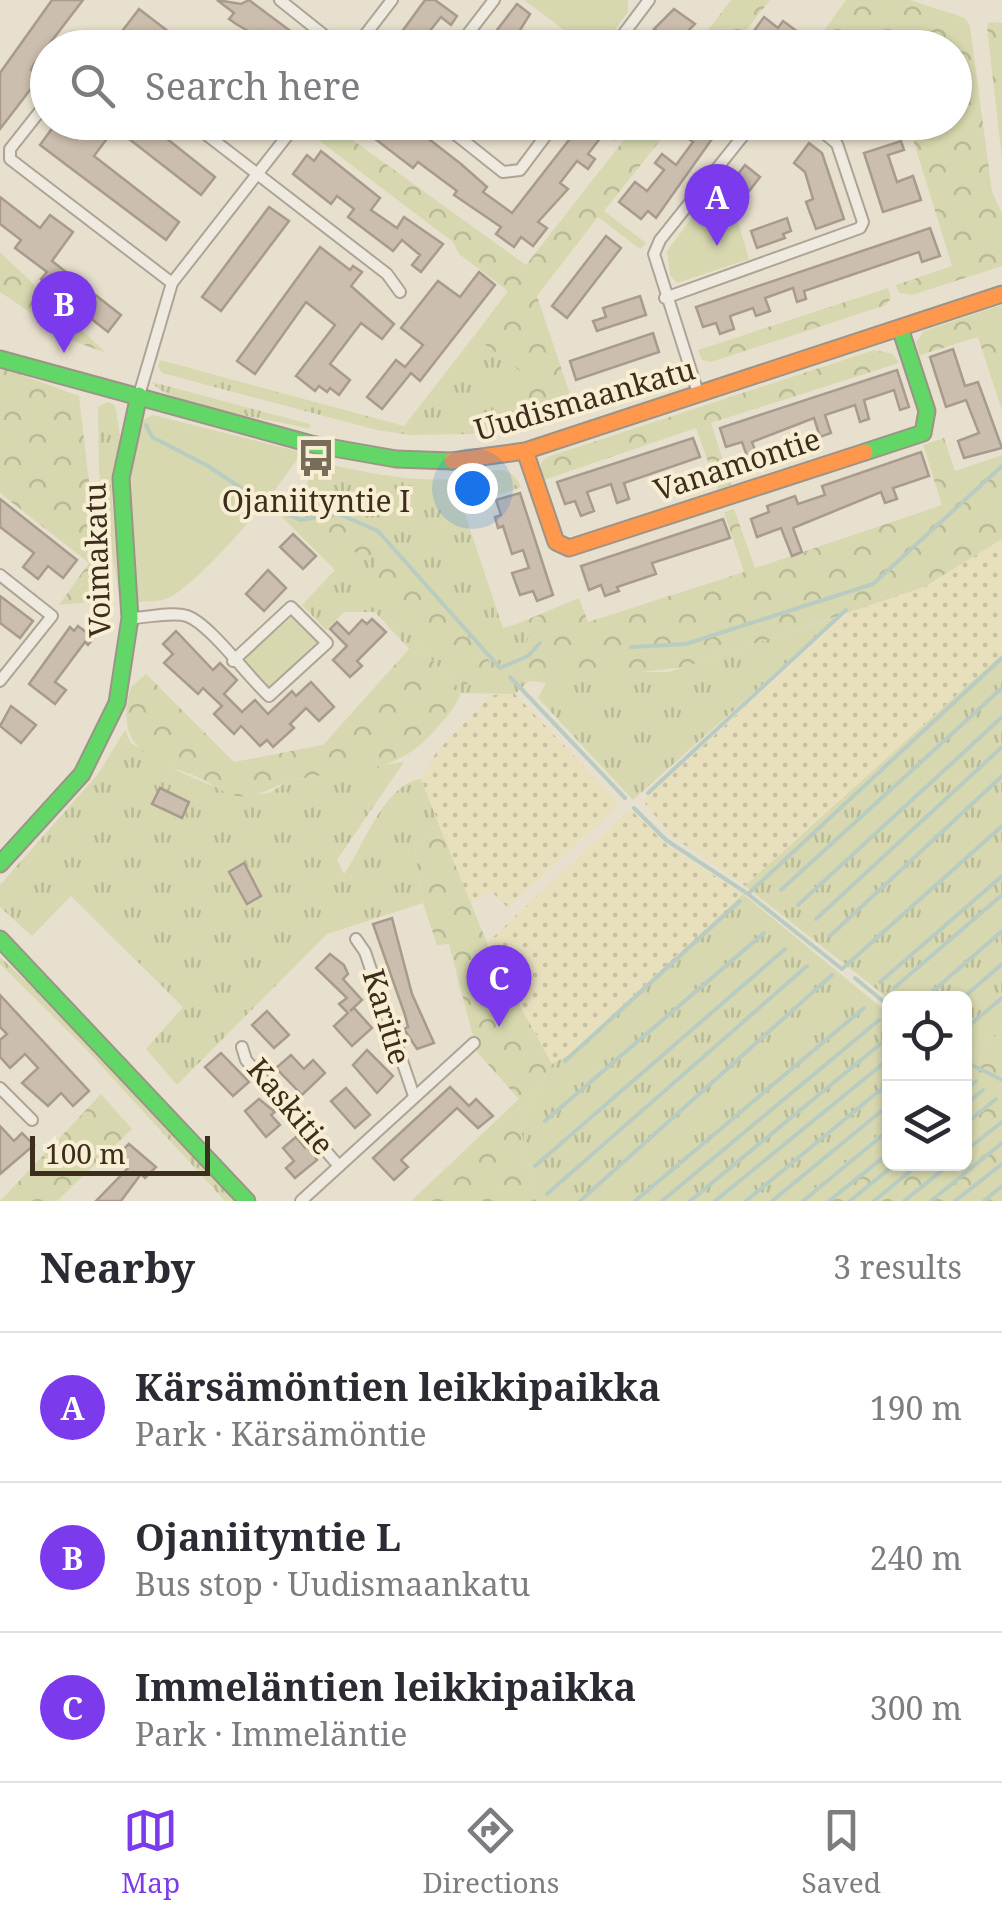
<!DOCTYPE html>
<meta charset="utf-8">
<style>
:root{--surface:#fff;--page:#f7f7f7;--text:#2b2b33;--muted:#7c7c81;--line:#e1e1e2;--accent:#7c3aed}
body{margin:0;font-family:"Noto Serif",serif;background:var(--page);color:var(--text)}
.controls{position:absolute;right:30px;bottom:30px;display:grid;overflow:hidden;border-radius:15px;box-shadow:0 2px 8px #0004}
.controls button{width:90px;height:90px;display:grid;place-items:center;padding:0;border:0;border-bottom:2px solid var(--line);background:var(--surface);color:var(--text);font:50px sans-serif}
.scale{position:absolute;left:30px;bottom:25px;width:180px;box-sizing:border-box;padding-left:10px;border:5px solid #3c2d1d;border-top:0;font-size:28px;line-height:35px;white-space:nowrap;color:#3c2d1d;-webkit-text-stroke:8px #f8eed3;paint-order:stroke}
.you{position:absolute;left:472px;top:488px;width:35px;height:35px;margin:-25px;border:8px solid #fff;border-radius:50%;background:#1a73e8;box-shadow:0 0 0 15px #1a73e833}
.badge{display:grid;place-items:center;width:65px;height:65px;border-radius:50%;background:var(--accent);color:#fff;font-size:32px;font-weight:700}
.pin{position:absolute;translate:-50% -82px;filter:drop-shadow(0 2px 5px #0008)}
.pin::after{content:'';position:absolute;top:52px;width:35px;height:30px;background:inherit;clip-path:polygon(0 0,100% 0,50% 100%)}
.list{margin:0;padding:0;list-style:none}
h2{display:flex;justify-content:space-between;align-items:center;height:130px;margin:0;padding:0 40px;font-size:42px}
h2 small{font-size:32px;font-weight:400;color:var(--muted)}
.list li{display:grid;grid-template-columns:65px 1fr auto;gap:30px;align-items:center;box-sizing:border-box;height:150px;padding:0 40px;border-top:2px solid var(--line)}
.list b{display:block;font-size:38px;white-space:nowrap}
.list p{margin:0;font-size:32px;white-space:nowrap;color:var(--muted)}
.list em{font-size:32px;font-style:normal;color:var(--muted)}
.icon{flex:none;width:55px;height:55px;fill:none;stroke:currentColor;stroke-width:2;stroke-linecap:round;stroke-linejoin:round}
.map{position:relative;flex:none;width:1002px;height:1201px;overflow:hidden}
.search{position:absolute;background:var(--surface);box-shadow:0 2px 8px #0004;left:30px;right:30px;top:30px;height:110px;display:flex;align-items:center;gap:25px;box-sizing:border-box;padding:0 35px;border-radius:55px;color:var(--muted);font-size:38px}
.sheet{height:580px;background:var(--surface)}
nav{display:flex;justify-content:space-around;align-items:center;box-sizing:border-box;height:140px;border-top:2px solid var(--line);background:var(--surface);font-size:28px;color:var(--muted)}
nav a{display:grid;justify-items:center;gap:5px}
nav .on{color:var(--accent)}
.map>svg:first-child{display:block}
.farmland{fill:url(#farmland-dots)}
.grass{fill:url(#grass-tufts)}
.forest{fill:url(#forest-crowns)}
.park{fill:#d7d8af}
.lines{fill:none;stroke-linecap:round;stroke-linejoin:round}
.stream{stroke:#b9ccc1;stroke-width:4}
.building{fill:#ccbeae;stroke:#a89b8d;stroke-width:2.5}
.street-casing{stroke:#ada496;stroke-width:14}
.fast-casing{stroke:#9c9486;stroke-width:19}
.slow-casing{stroke:#9c9486;stroke-width:19}
.street{stroke:#eeeae0;stroke-width:10}
.fast{stroke:#63d668;stroke-width:15}
.slow{stroke:#ff974d;stroke-width:15}
.labels{text-anchor:middle;stroke-width:8;stroke-linejoin:round;paint-order:stroke}
.street-label{font-size:30px;fill:#3c2d1d;stroke:#f8eed3}
.poi-label{font-size:30px;fill:#3c2d1d;stroke:#f8eed3}
</style>
<div class="map">
<svg width="1002" height="1201" viewBox="0 0 1002 1201">
<defs>
<pattern id="farmland-dots" width="8" height="8" patternUnits="userSpaceOnUse" patternTransform="scale(2.5)"><rect width="8" height="8" fill="#e8e0bd"/><path d="M2 2h.1M6 6h.1" fill="none" stroke="#c8c0a2" stroke-width="1.8" stroke-linecap="round"/></pattern>
<pattern id="grass-tufts" width="24" height="20" patternUnits="userSpaceOnUse" patternTransform="scale(2.5)"><rect width="24" height="20" fill="#d7d8af"/><path d="M3 7l-1-3M5 7V3M7 7l1-3M15 17l-1-3M17 17v-4M19 17l1-3" fill="none" stroke="#b9ba96"/></pattern>
<pattern id="forest-crowns" width="20" height="18" patternUnits="userSpaceOnUse" patternTransform="scale(2.5)"><rect width="20" height="18" fill="#d7d8af"/><path d="M2 6a3 3 0 1 1 6 0M12 15a3 3 0 1 1 6 0" fill="none" stroke="#b9ba96"/></pattern>
</defs>
<rect width="100%" height="100%" fill="#e8e0ce"/>
<g class="farmland">
<path d="M1002 539V654L745 886 673 837 643 801 852 609 924 587Z"/>
<path d="M515 694 615 799V808L508 908 491 891 470 903 421 779 437 751 492 695Z"/>
<path d="M630 809 667 845 743 894 570 1054 552 1064 487 943Z"/>
</g>
<g class="grass">
<path d="M474 336 525 374 472 434 410 435 377 430 162 373 158 366 160 360 404 426Z"/>
<path d="M152 382 309 424 311 426 308 429C276 419 168 407 152 382Z"/>
<path d="M108 402 115 405 120 435 112 499 120 602 99 472 98 407Z"/>
<path d="M317 462C361 471 406 482 451 479 468 478 488 467 505 471 514 474 518 480 521 487L463 508 503 628 517 624 529 636 521 660 529 681 515 694 461 693 419 645 409 649 375 612H344L326 630 302 605 335 570 282 517 304 490Z"/>
<path d="M839 616 633 800 538 698 546 683 618 672H669Z"/>
<path d="M1002 654V1030L973 1056 965 1053 964 998 889 999 745 886Z"/>
<path d="M125 730 131 743 182 773 237 796 269 793 287 782 333 772 404 762 337 860 344 874C364 846 384 784 421 779L443 835 414 843 423 903 327 934 177 1085 146 1049 183 1007 71 896 32 936 0 907V885L98 774Z"/>
<path d="M743 894 889 1014V1126L800 1201H536L520 1125 552 1064 570 1054Z"/>
<path d="M0 957 77 1029 235 1201H225L86 1049 0 964Z"/>
</g>
<g class="forest">
<path d="M731 0H770L733 47H695Z"/>
<path d="M846 0H910L965 18 970 26 992 192 1002 213V266L912 295 899 293 896 285 952 266 908 123 954 122V48L841 47 823 32Z"/>
<path d="M989 22 1002 23V159L987 27Z"/>
<path d="M322 123H329L526 265 637 123H674L604 211 646 243 640 249 598 217 537 296 574 406 472 434 524 374 474 336 508 291 459 254 453 242 313 136Z"/>
<path d="M0 252 106 353 73 341 0 292Z"/>
<path d="M888 288 891 298 886 305 711 362 702 360 698 350Z"/>
<path d="M1002 305V411L978 337 920 355 916 342 924 331Z"/>
<path d="M874 350 893 354 899 363 711 423 731 485 718 490 696 428 541 481V463L547 457Z"/>
<path d="M0 367 79 396 103 601 59 605 89 563 0 493Z"/>
<path d="M944 438 955 471 1002 455V539L924 587 685 667 546 683 529 681 521 660 529 636 517 624 579 598 588 622 744 572 724 512 734 509 755 568 942 505 923 445Z"/>
<path d="M336 516 376 534 394 551 491 663V670L465 685 445 655 446 645 435 634 420 636 370 583 379 559 330 545 304 526 313 517Z"/>
<path d="M419 645 461 693C455 708 446 718 435 730 391 781 346 766 288 782 271 787 257 799 237 796 222 794 209 781 195 776 145 758 114 745 131 687L146 674 234 762 323 745 409 649Z"/>
<path d="M443 835 492 955 552 1064 520 1125 536 1201H411L519 1099 477 1052 449 944 437 945 423 903 414 843Z"/>
<path d="M1002 1030V1201H800L889 1126 890 1164H964L965 1063Z"/>
<path d="M101 1094 132 1129 57 1201H0Z"/>
</g>
<g class="park">
<path d="M524 0H628V12L602 47H587Z"/>
<path d="M708 196 738 222 749 259 677 283 670 275 667 251Z"/>
<path d="M153 415 301 452C284 484 201 583 168 598 160 602 146 601 137 602 130 543 116 475 143 420Z"/>
<path d="M295 616 317 642 268 689 243 661 287 617Z"/>
</g>
<g class="lines">
<g class="stream">
<path d="M146 425 152 437 208 466 262 502"/>
<path d="M285 513 300 520 339 514 378 531 500 668 528 656 540 643"/>
<path d="M631 647 686 644 873 584 1002 466"/>
<path d="M510 677 625 798"/>
<path d="M648 793 846 610"/>
<path d="M634 808 666 840 748 894 842 969 1002 826"/>
<path d="M781 890 1002 688"/>
<path d="M749 893 1002 658"/>
<path d="M798 905 1002 717"/>
<path d="M816 919 1002 747"/>
<path d="M830 936 1002 776"/>
<path d="M855 978 890 1007"/>
<path d="M880 982 1002 876"/>
<path d="M894 988 1002 895"/>
<path d="M925 998 1002 931"/>
<path d="M963 998 1002 964"/>
<path d="M964 1030 1002 998"/>
<path d="M565 1061 740 901"/>
<path d="M964 1061 1002 1080"/>
<path d="M964 1091 976 1081"/>
<path d="M964 1106 983 1090"/>
<path d="M545 1121 764 933"/>
<path d="M964 1125 996 1099"/>
<path d="M964 1152 1002 1122"/>
<path d="M535 1166 785 949"/>
<path d="M547 1194 807 966"/>
<path d="M580 1201 832 975"/>
<path d="M635 1201 864 1008"/>
<path d="M662 1201 879 1020"/>
<path d="M690 1201 890 1036"/>
<path d="M715 1201 890 1058"/>
<path d="M746 1201 890 1082"/>
<path d="M772 1201 890 1104"/>
<path d="M803 1201 890 1129"/>
<path d="M829 1201 890 1152"/>
<path d="M850 1201 895 1164"/>
<path d="M874 1201 919 1164"/>
<path d="M904 1201 950 1164"/>
<path d="M931 1201 1002 1143"/>
<path d="M955 1201 1002 1164"/>
<path d="M984 1201 1002 1186"/>
</g>
</g>
<g class="building">
<path d="M52 0H83L34 64 31 70 40 77 0 129V73Z"/>
<path d="M217 0 241 4 249 0 313 48H269L273 42 259 31 255 35 236 24 229 19 234 13Z"/>
<path d="M425 0H435L457 16 451 25 441 17 425 37 439 48H390Z"/>
<path d="M517 4 530 14 509 48H492L487 43Z"/>
<path d="M139 9 190 48H146L123 30Z"/>
<path d="M674 9 695 24 671 48H647L659 32 654 29Z"/>
<path d="M764 17 778 28 783 21 798 32 786 48H767L751 35Z"/>
<path d="M90 122H146L215 177 201 195 115 128 94 156 179 222 166 240 40 145 56 123 77 139Z"/>
<path d="M380 122H407L461 164 487 187 483 192 512 213 583 122H616L623 128 614 139 605 132 588 154 595 159 588 169 577 161 560 183 568 189 538 222 547 228 533 246 521 237 514 247 496 234 501 227 454 195 457 191 418 162 413 168 370 135Z"/>
<path d="M690 122H724L656 218 648 211 641 219 619 202 635 182 647 191 664 170 655 163 662 154 676 165 693 142 682 134Z"/>
<path d="M901 141 904 150 888 155 897 182 913 176 921 200 883 212 864 153Z"/>
<path d="M809 143 822 153 844 219 816 229 806 202 813 199 805 172 794 163Z"/>
<path d="M321 151 380 198 371 210 397 228 404 217 443 244 421 272 412 265 420 255 402 240 393 251 348 217 354 209 337 196 331 204 293 174 307 155 314 161Z"/>
<path d="M745 165 760 177 743 199 728 187Z"/>
<path d="M0 197 40 228 50 215 73 232 52 261 121 315 108 332 41 279 47 272 15 248 21 240 0 224Z"/>
<path d="M269 207 289 221 221 311 202 297Z"/>
<path d="M787 218 791 231 783 234 785 238 757 248 751 231Z"/>
<path d="M930 228 940 256 922 262 919 252 804 291 806 299 797 302 793 288 765 298 770 311 756 316 753 308 730 316 734 329 720 334 716 323 703 327 696 307Z"/>
<path d="M606 236 621 248 567 318 552 306Z"/>
<path d="M320 247 350 270 353 266 362 272 351 286 394 324 382 339 361 323 330 364 350 380 339 395 330 388 327 392 319 386 315 391 296 376 335 325 306 302 255 374 237 361Z"/>
<path d="M479 272 495 285 420 381 411 373 382 409 367 397 396 360 405 367 423 345 401 328 438 281 460 297Z"/>
<path d="M640 296 646 315 597 331 593 321 606 317 603 308Z"/>
<path d="M653 333 659 352 576 380 570 361Z"/>
<path d="M953 349 965 386 978 382 1002 448 964 458 958 441 979 433 966 400 946 407 930 357Z"/>
<path d="M897 370 909 407 900 410 894 390 864 400 869 419 860 422 855 405 825 415 831 433 820 437 814 418 752 442 757 456 748 459 742 442 726 447 720 428Z"/>
<path d="M693 438 700 457 624 483 629 499 617 503 611 484 587 492 594 511 581 516 575 501 565 504 557 482Z"/>
<path d="M921 452 929 476 893 488 897 499 885 503 881 492 793 528 802 552 792 556 781 528 757 537 751 519 769 512 767 506 795 496 798 504 825 495 822 486Z"/>
<path d="M520 493 553 595 537 601 533 591 520 595 512 573 529 568 523 550 512 554 503 526 498 528 495 517 501 515 496 500Z"/>
<path d="M0 499 77 560 63 578 48 566 38 579 23 567 34 553 0 527Z"/>
<path d="M723 519 730 538 652 563 656 574 617 587 619 591 605 596 601 585 589 590 581 566Z"/>
<path d="M293 534 316 556 303 569 280 547Z"/>
<path d="M268 570 286 588 264 611 246 594Z"/>
<path d="M0 596 33 621 20 638 0 623Z"/>
<path d="M372 619 386 632 357 661 362 666 350 677 333 660 347 646 330 629 337 622 349 634 362 620 367 624Z"/>
<path d="M78 626 94 638 88 645 85 642 55 682 66 690 55 704 29 684 70 627 74 631Z"/>
<path d="M176 631 213 670 220 663 237 680 224 694 242 712 255 700 268 714 292 691 296 696 311 682 334 707 319 721 306 708 290 724 294 728 273 747 267 740 260 746 241 726 234 734 214 714 222 706 203 688 198 694 164 663 173 654 163 644Z"/>
<path d="M11 706 36 725 21 743 0 726Z"/>
<path d="M160 788 189 802 182 818 152 804Z"/>
<path d="M244 863 261 896 247 904 229 872Z"/>
<path d="M392 918 412 994 434 1043 417 1049 404 1029 408 1027 405 1015 373 924Z"/>
<path d="M330 954 344 965 348 974 343 979 362 1000 350 1011 354 1008 372 1028 352 1046 334 1026 348 1013 339 1004 347 998 316 968Z"/>
<path d="M0 995 89 1091 73 1106 61 1093 48 1106 22 1083 38 1068 25 1054 10 1068 0 1057V1040L7 1034 0 1027Z"/>
<path d="M267 1011 289 1035 274 1048 252 1025Z"/>
<path d="M367 1050 393 1076 377 1093 353 1065Z"/>
<path d="M221 1053 249 1082 233 1096 205 1067Z"/>
<path d="M291 1055 304 1069 313 1060 325 1073 302 1095 276 1068Z"/>
<path d="M450 1087 469 1106 476 1099 493 1116 478 1128 457 1108 401 1160 408 1167 394 1180 373 1158Z"/>
<path d="M346 1088 370 1115 355 1128 331 1101Z"/>
<path d="M259 1099 275 1112 271 1115 280 1125 266 1137 245 1111Z"/>
<path d="M0 1126 14 1141 22 1133 34 1145 0 1174Z"/>
<path d="M296 1137 305 1148 308 1145 317 1160 295 1178 286 1168 294 1161 283 1148Z"/>
<path d="M129 1144 156 1167 145 1178 141 1174 121 1201H96L128 1168 116 1156Z"/>
</g>
<g class="lines">
<g class="street-casing">
<g id="street">
<path d="M280 0 340 48"/>
<path d="M89 48H95"/>
<path d="M355 48 392 0"/>
<path d="M457 48 494 0"/>
<path d="M613 48 649 0"/>
<path d="M48 101 10 149V159L172 283"/>
<path d="M190 122 387 274 400 292"/>
<path d="M440 122 503 172 520 170 556 122"/>
<path d="M665 298 860 228 863 222 837 144 811 122"/>
<path d="M139 395 172 283 298 122"/>
<path d="M699 396 654 254 660 240 754 122"/>
<path d="M0 575 52 616 0 681"/>
<path d="M130 618C147 618 172 611 187 616 210 624 248 677 269 696L327 643 291 607 233 661"/>
<path d="M356 939 365 952 414 1096"/>
<path d="M242 1047 246 1060 339 1166"/>
<path d="M0 1088 32 1120"/>
<path d="M301 1201 474 1043"/>
</g>
</g>
<g class="fast-casing">
<g id="fast">
<path d="M0 359 311 444 396 459 452 461"/>
<path d="M865 452 923 433 927 411 900 328"/>
<path d="M0 864 82 774 117 703 130 618 121 478 139 395"/>
<path d="M0 939 247 1201"/>
</g>
</g>
<g class="slow-casing">
<g id="slow">
<path d="M525 451 556 542 569 548 865 452"/>
<path d="M452 461 525 451 1002 294"/>
</g>
</g>
<use href="#street" class="street"/>
<use href="#fast" class="fast"/>
<use href="#slow" class="slow"/>
</g>
<defs>
<g id="bus-bare" transform="scale(3)"><path d="M-5-6H5V4H4V6H2V4H-2V6H-4V4H-5ZM-3.5-4V0h7V-4ZM-3.5 1.2v1.5H-2V1.2ZM2 1.2v1.5H3.5V1.2Z" fill="#786c5b" stroke="#f8eed3" stroke-width="2.5" paint-order="stroke"/></g>
</defs>
<g fill-rule="evenodd">
<use href="#bus-bare" x="316" y="458"/>
</g>
<g class="labels">
<g class="street-label">
<text transform="translate(585 400) rotate(-16)" y="10">Uudismaankatu</text>
<text transform="translate(737 465) rotate(-18)" y="10">Vanamontie</text>
<text transform="translate(98 560) rotate(-92)" y="10">Voimakatu</text>
<text transform="translate(386 1017) rotate(73)" y="10">Karitie</text>
<text transform="translate(290 1107) rotate(50)" y="10">Kaskitie</text>
</g>
<g class="poi-label">
<text x="316" y="512">Ojaniityntie I</text>
</g>
</g>
</svg>
<div class="controls">
<button><svg class="icon" aria-label="locate" viewBox="0 0 24 24"><circle cx="12" cy="12" r="6"/><path d="M12 2v4M12 18v4M2 12h4M18 12h4"/></svg></button>
<button><svg class="icon" aria-label="layers" viewBox="0 0 24 24"><path d="M12 4l9 5-9 5-9-5zM3 14l9 5 9-5"/></svg></button>
</div>
<div class="scale">100 m</div>
<div class="you"></div>
<div class="pin badge" style="left:717px;top:246px">A</div>
<div class="pin badge" style="left:64px;top:353px">B</div>
<div class="pin badge" style="left:499px;top:1027px">C</div>
<div class="search"><svg class="icon" aria-label="search" viewBox="0 0 24 24"><circle cx="10" cy="10" r="6"/><path d="M15 15l6 6"/></svg>Search here</div>
</div>
<section class="sheet">
<h2>Nearby<small>3 results</small></h2>
<ul class="list">
<li><span class="badge">A</span><div><b>Kärsämöntien leikkipaikka</b><p>Park · Kärsämöntie</p></div><em>190 m</em></li>
<li><span class="badge">B</span><div><b>Ojaniityntie L</b><p>Bus stop · Uudismaankatu</p></div><em>240 m</em></li>
<li><span class="badge">C</span><div><b>Immeläntien leikkipaikka</b><p>Park · Immeläntie</p></div><em>300 m</em></li>
</ul>
</section>
<nav>
<a class="on"><svg class="icon" aria-label="map" viewBox="0 0 24 24"><path d="M3 6l6-2 6 2 6-2v14l-6 2-6-2-6 2zM9 4v14M15 6v14"/></svg>Map</a>
<a><svg class="icon" aria-label="directions" viewBox="0 0 24 24"><path d="M12 3l9 9-9 9-9-9zM9 14v-3h6M13 9l2 2-2 2"/></svg>Directions</a>
<a><svg class="icon" aria-label="saved" viewBox="0 0 24 24"><path d="M7 4h10v16l-5-4-5 4z"/></svg>Saved</a>
</nav>
